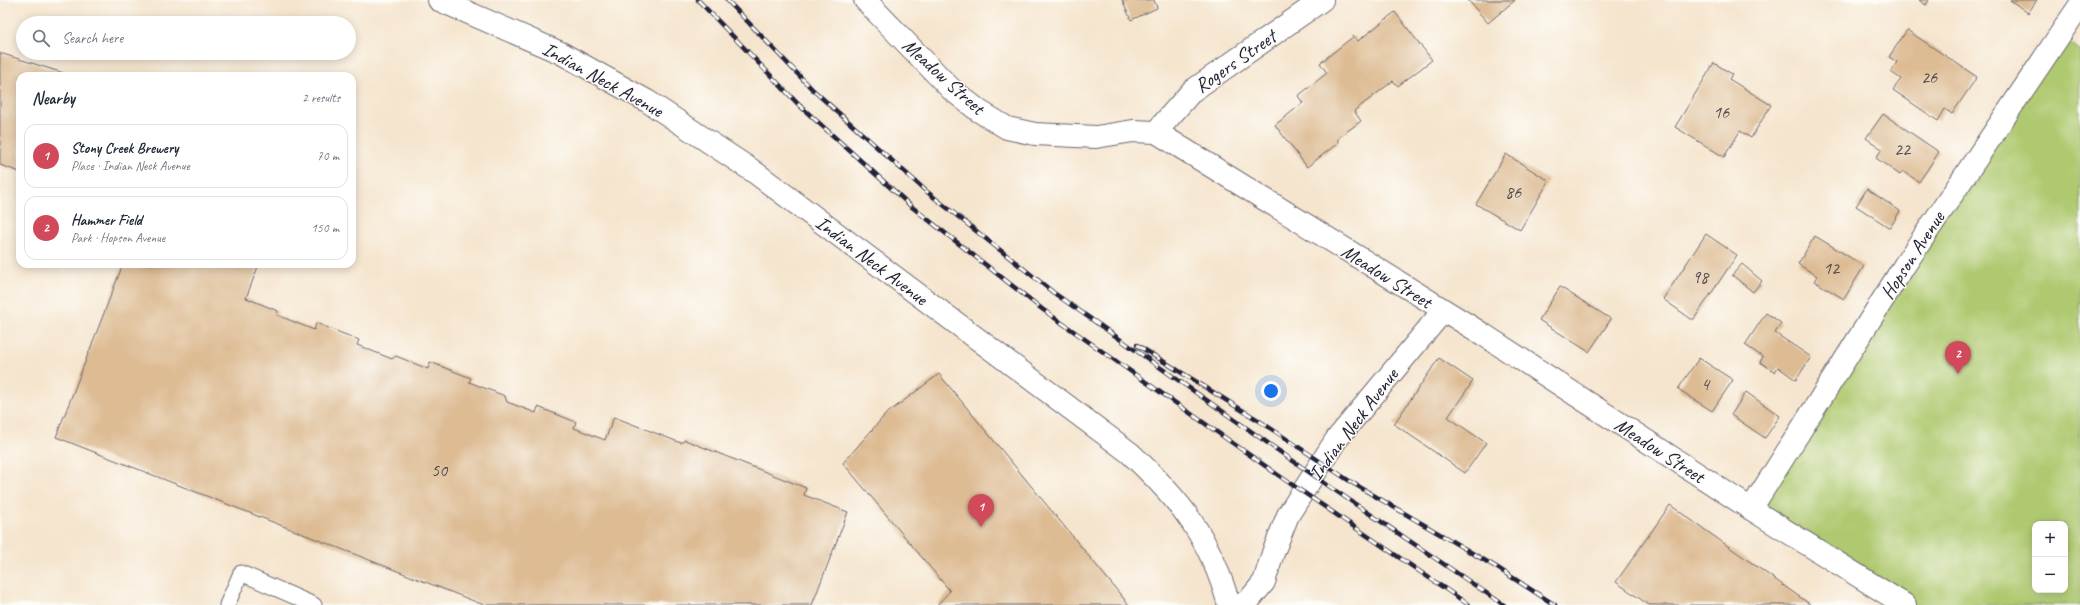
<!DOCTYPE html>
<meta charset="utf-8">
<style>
:root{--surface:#fff;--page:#f6f6f7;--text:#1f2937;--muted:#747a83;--line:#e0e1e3;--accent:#d1495b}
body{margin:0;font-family:Caveat,sans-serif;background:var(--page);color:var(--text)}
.controls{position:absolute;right:12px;bottom:12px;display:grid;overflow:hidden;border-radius:8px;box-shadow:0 2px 10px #0003}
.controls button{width:36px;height:36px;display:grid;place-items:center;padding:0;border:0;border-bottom:1px solid var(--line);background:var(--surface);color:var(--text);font:20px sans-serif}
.you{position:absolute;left:1271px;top:391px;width:14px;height:14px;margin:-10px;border:3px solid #fff;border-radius:50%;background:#1a73e8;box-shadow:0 0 0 6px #1a73e833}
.badge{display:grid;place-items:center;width:26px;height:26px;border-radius:50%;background:var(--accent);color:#fff;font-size:13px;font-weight:700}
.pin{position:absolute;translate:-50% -33px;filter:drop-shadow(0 1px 2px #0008)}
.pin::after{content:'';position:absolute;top:21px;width:14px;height:12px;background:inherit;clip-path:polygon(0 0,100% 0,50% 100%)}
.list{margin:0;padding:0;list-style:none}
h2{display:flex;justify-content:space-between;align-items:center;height:52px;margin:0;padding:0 16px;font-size:17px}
h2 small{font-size:13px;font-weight:400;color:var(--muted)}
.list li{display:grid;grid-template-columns:26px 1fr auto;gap:12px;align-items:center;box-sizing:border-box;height:64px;margin:0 8px 8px;padding:0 8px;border:1px solid var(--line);border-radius:12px}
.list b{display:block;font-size:15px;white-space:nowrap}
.list p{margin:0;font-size:13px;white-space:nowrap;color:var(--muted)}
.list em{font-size:13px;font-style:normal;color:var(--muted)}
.icon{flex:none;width:22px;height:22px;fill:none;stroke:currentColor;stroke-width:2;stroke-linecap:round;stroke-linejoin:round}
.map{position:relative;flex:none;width:2080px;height:605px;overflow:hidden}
.search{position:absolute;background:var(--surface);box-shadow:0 2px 10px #0003;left:16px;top:16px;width:340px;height:44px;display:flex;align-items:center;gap:10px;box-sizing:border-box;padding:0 14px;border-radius:22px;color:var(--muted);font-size:15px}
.panel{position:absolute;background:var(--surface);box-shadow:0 2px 10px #0003;left:16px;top:72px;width:340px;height:196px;border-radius:12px}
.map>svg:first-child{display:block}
.green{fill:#afc96f;stroke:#687655;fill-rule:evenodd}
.building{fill:#ddbb93}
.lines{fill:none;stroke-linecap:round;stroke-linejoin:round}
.service-casing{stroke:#6c666e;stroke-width:17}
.minor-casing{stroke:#6c666e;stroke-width:24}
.tertiary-casing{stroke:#6c666e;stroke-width:24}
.service{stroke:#fff;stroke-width:15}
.minor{stroke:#fff;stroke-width:22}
.tertiary{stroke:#fff;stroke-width:22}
.rail-casing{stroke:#22223b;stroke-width:4.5}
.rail{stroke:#fdfcf7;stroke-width:3;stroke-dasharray:9;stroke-linecap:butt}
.labels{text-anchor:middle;stroke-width:3;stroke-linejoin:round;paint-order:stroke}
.number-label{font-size:18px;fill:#514851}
.street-label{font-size:20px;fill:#22223b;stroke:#fdfcf7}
</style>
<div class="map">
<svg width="2080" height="605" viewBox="0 0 2080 605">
<rect width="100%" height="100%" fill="#fdfcf7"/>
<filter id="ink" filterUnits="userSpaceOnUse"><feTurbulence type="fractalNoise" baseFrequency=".025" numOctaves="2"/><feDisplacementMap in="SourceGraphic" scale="8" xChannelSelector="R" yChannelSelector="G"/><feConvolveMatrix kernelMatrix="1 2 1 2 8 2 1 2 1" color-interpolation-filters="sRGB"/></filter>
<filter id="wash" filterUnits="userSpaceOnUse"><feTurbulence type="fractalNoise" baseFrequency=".012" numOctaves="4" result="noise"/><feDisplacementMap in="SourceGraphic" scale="16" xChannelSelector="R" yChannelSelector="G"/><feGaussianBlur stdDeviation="0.9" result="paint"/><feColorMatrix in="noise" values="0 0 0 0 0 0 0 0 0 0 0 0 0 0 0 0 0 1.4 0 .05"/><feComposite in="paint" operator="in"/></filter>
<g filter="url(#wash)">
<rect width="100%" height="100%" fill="#f5e5ce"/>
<path class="green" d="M2059 37 2080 50V605H1905L1751 509ZM2035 524H2065V590H2035Z"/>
<g id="blocks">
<g class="building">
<path d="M1122 0H1154L1157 8 1131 20Z"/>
<path d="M1468 0H1515L1488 23Z"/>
<path d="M1919 0H1929L1926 5Z"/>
<path d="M2010 0H2037L2028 13Z"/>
<path d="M1395 12 1432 60 1398 86 1393 81 1354 111 1361 121 1338 138V143L1307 167 1275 125 1303 103 1298 96 1327 73 1320 63 1354 36 1358 41Z"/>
<path d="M1907 30 1977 77 1952 114 1945 109 1938 121 1893 90 1901 79 1891 72 1897 62 1889 57Z"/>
<path d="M0 53 73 76H20V172L0 165Z"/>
<path d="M1714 63 1732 74 1729 79 1771 105 1751 138 1740 131 1724 157 1675 127Z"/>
<path d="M1883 114 1939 152 1919 182 1903 171 1900 175 1876 158 1882 149 1866 138Z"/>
<path d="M1506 154 1549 181 1520 230 1476 204Z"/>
<path d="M1867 189 1900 211 1890 228 1856 206Z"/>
<path d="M1706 234 1737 255 1694 319H1691L1663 299Z"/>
<path d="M1815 236 1864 266 1844 299 1814 281 1817 276 1798 264Z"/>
<path d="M123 264H259L246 298 278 311 277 315 314 330 316 323 359 340 357 345 392 359 396 356 428 369 430 362 471 378 469 382 505 396 507 402 536 413 538 407 576 422 574 428 605 440 614 417 681 443 685 440 806 488 804 495 848 512 812 605H484L56 437Z"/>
<path d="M1742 264 1762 281 1753 292 1732 275Z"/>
<path d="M1560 287 1611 319 1589 352 1539 320Z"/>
<path d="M1766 313 1781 323 1775 333 1811 357 1796 380 1778 367 1775 372 1760 362 1763 357 1745 345Z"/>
<path d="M1439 358 1473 381 1448 417 1486 443 1465 473 1394 424Z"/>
<path d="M1699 358 1733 380 1712 411 1678 389Z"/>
<path d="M939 374 1129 605H937L950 591 843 463 885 415Z"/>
<path d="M1746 392 1780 416 1765 438 1731 415Z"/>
<path d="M1670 505 1811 605H1649L1616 582Z"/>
</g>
</g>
</g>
<g filter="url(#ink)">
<use href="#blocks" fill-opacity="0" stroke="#6c666e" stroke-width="1"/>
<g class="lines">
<g class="service-casing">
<path id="service" d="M227 605 241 573 314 605"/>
</g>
<g class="minor-casing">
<g id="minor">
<path d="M1156 132 1192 91 1322 0"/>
<path d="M1751 509 1904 266 2080 5"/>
<path d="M1241 605 1250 599 1264 582 1273 553 1288 515 1336 440 1443 311"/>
</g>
</g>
<g class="tertiary-casing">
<g id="tertiary">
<path d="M439 0 561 53 647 101 753 171 1130 453C1181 501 1210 537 1229 605"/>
<path d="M865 0 951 89 979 111 1007 128 1035 134 1096 137 1133 131 1156 132 1484 335 1751 509 1905 605"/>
</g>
</g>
<use href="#service" class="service"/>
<use href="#minor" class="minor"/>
<use href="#tertiary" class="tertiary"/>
<g class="rail-casing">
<g id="rail">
<path d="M698 0 799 105 912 207 1042 309 1278 475 1469 605"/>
<path d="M727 0 813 90 926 191 1054 293 1336 491 1504 605"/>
<path d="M1137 345 1258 420 1351 482 1496 567 1555 605"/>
</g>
</g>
<use href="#rail" class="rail"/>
</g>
</g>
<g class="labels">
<g class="number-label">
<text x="1929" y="83">26</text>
<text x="1721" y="118">16</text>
<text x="1902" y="155">22</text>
<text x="1513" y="198">86</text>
<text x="1831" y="274">12</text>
<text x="1700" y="283">98</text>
<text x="1705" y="390">4</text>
<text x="439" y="476">50</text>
</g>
<g class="street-label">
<text transform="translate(1235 61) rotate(-35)" y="7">Rogers Street</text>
<text transform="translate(944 76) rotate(42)" y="7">Meadow Street</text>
<text transform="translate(603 79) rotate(29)" y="7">Indian Neck Avenue</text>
<text transform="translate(1912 255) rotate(-57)" y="7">Hopson Avenue</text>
<text transform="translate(872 260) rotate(37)" y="7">Indian Neck Avenue</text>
<text transform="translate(1387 276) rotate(32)" y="7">Meadow Street</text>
<text transform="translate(1353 424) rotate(-53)" y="7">Indian Neck Avenue</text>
<text transform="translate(1660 450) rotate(33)" y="7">Meadow Street</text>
</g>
</g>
</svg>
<div class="controls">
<button>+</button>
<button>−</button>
</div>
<div class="you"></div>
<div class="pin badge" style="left:981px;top:527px">1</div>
<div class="pin badge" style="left:1958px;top:374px">2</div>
<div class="search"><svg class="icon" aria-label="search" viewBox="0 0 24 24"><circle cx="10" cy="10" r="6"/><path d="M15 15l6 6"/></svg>Search here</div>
<section class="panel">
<h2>Nearby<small>2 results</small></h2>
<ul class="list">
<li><span class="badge">1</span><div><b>Stony Creek Brewery</b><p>Place · Indian Neck Avenue</p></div><em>70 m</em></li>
<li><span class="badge">2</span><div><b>Hammer Field</b><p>Park · Hopson Avenue</p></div><em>150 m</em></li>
</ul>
</section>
</div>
